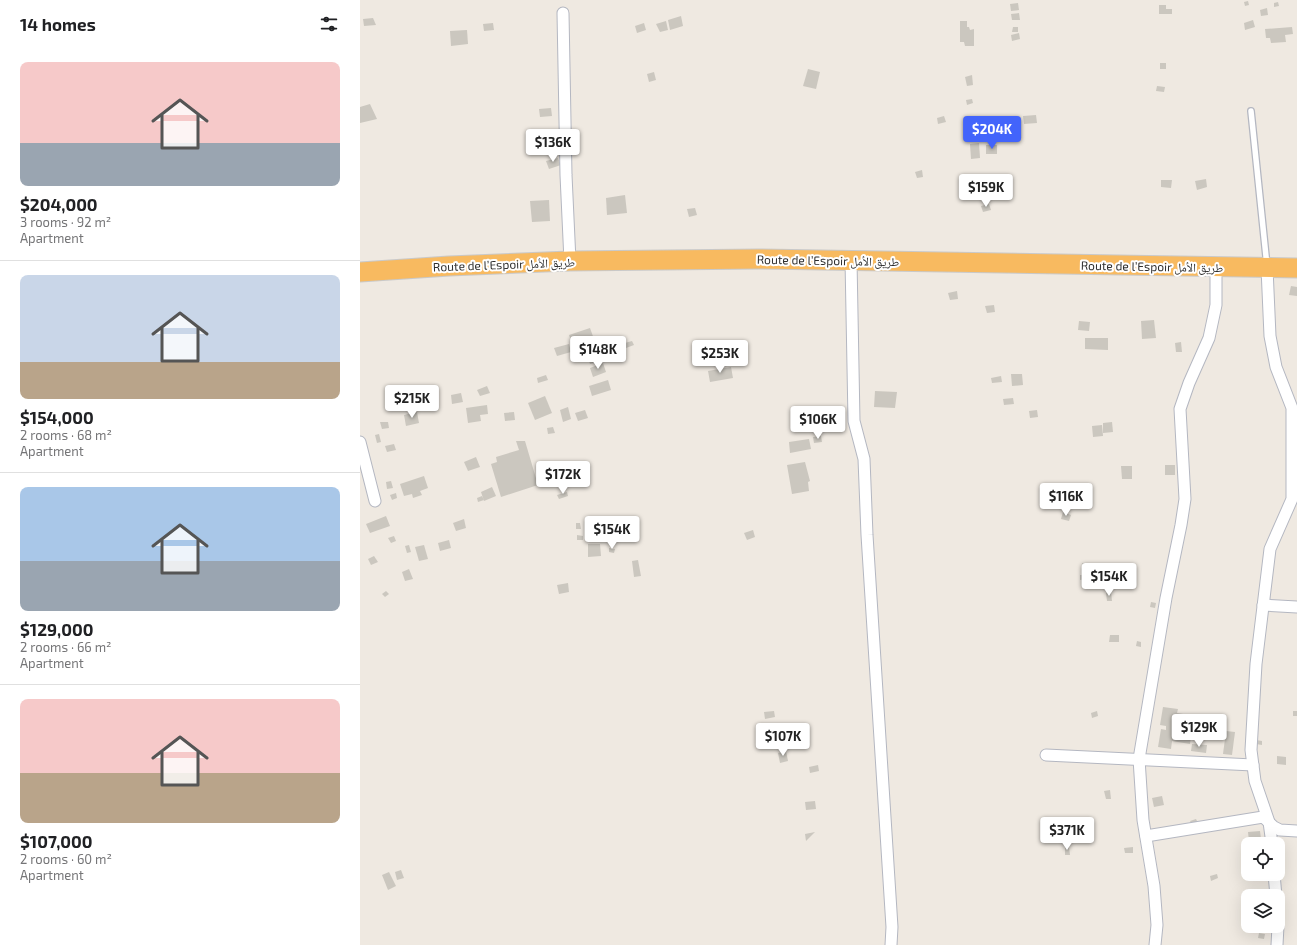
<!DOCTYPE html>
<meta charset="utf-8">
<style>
:root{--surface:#fff;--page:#f6f6f6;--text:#202124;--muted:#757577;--line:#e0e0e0;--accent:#4264fb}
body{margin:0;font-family:"Exo 2","Noto Naskh Arabic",sans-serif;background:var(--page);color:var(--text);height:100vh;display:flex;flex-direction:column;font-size:15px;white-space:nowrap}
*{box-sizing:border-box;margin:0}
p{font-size:13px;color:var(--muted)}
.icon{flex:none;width:22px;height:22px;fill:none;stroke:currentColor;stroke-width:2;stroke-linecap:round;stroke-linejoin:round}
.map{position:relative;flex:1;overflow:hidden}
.side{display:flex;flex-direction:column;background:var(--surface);width:360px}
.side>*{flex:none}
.controls{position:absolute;left:881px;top:837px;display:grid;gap:8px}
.controls a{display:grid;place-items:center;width:44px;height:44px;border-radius:8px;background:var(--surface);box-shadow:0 4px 16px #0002;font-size:20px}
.price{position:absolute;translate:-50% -34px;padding:0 9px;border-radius:4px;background:#fff;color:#222;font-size:13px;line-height:26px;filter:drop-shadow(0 1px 2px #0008)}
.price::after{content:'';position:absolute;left:50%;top:24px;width:12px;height:9px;margin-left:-6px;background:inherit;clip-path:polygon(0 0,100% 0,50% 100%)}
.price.selected{background:var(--accent);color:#fff}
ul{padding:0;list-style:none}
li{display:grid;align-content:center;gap:8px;height:212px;padding:0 20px}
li+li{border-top:1px solid var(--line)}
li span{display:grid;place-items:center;height:124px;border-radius:8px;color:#555}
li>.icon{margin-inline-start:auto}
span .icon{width:72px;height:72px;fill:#fffc;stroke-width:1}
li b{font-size:17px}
h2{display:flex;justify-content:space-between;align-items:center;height:48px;padding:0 20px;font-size:17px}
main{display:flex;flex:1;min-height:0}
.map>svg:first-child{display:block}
</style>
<main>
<section class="side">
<h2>14 homes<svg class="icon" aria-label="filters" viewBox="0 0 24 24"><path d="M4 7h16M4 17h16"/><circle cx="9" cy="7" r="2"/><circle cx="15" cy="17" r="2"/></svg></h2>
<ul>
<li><span style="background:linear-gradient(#f6c9c9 65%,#9aa5b1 0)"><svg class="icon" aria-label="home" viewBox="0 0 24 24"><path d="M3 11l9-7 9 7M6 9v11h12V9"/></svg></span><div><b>$204,000</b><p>3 rooms · 92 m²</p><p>Apartment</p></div></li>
<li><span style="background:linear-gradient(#c9d6e8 70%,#b9a48a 0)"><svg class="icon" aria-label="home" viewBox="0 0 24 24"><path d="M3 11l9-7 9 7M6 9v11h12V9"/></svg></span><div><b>$154,000</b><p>2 rooms · 68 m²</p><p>Apartment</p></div></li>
<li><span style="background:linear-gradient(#a9c7e8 60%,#9aa5b1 0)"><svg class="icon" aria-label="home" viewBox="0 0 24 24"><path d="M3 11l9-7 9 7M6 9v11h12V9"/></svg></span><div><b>$129,000</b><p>2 rooms · 66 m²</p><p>Apartment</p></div></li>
<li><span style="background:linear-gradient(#f6c9c9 60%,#b9a48a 0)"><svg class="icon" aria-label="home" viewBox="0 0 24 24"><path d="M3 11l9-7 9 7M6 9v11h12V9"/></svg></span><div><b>$107,000</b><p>2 rooms · 60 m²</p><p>Apartment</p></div></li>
</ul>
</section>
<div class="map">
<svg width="937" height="945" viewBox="0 0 937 945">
<rect width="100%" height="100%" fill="#efe9e1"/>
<g fill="#cbc7bf">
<polygon points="888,1 889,5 885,6 884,2"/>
<polygon points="918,2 919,6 914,7 914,3"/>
<polygon points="658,3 659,10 651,11 650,4"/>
<polygon points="799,5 806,5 806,9 812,9 812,14 799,14"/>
<polygon points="907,8 908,15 901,16 900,10"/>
<polygon points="659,13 660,20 652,20 651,14"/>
<polygon points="321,16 323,26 310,30 308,20"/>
<polygon points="13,18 16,25 4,26 3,19"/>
<polygon points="893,20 895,27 885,30 884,23"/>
<polygon points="306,21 308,30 300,32 296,24"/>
<polygon points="600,21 607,21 607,27 609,27 610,30 614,29 614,46 605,46 604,42 600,42"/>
<polygon points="133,23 134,30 124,31 123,24"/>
<polygon points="284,23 286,30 277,33 275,26"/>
<polygon points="653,27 658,27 658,32 652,32"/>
<polygon points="932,27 933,34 925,35 926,42 911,43 910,38 906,38 905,29"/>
<polygon points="107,30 108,44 91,46 90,31"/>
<polygon points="659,33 660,39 652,41 651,35"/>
<rect x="800" y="63" width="6" height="6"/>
<polygon points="448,69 460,72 456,89 443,86"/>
<polygon points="294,72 296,80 289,82 287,74"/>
<polygon points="612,75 613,85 607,86 605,77"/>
<polygon points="797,86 805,87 804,92 796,91"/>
<polygon points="612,99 613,103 607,105 606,100"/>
<polygon points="10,104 17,119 0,123 0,107"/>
<polygon points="191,108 192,116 180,117 179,109"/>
<polygon points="676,115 677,123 664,124 663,116"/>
<polygon points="584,116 586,122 578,124 577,118"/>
<polygon points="625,121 625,128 616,129 616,122"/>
<polygon points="619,143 620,158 611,159 610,144"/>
<rect x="626" y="145" width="11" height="9"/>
<polygon points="198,158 201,165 189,169 186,161"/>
<polygon points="562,170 563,177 557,178 555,172"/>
<polygon points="846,179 847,187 837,190 835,181"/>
<polygon points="801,180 812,180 811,188 801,187"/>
<polygon points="265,195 267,213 247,215 246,198"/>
<polygon points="189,200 190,221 172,222 170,201"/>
<polygon points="629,204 631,210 623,212 621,206"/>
<polygon points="335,208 337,215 329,217 327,209"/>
<polygon points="931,286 937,287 937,296 929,295"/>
<polygon points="597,291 598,299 590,300 588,293"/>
<polygon points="634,305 635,312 627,313 625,306"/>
<polygon points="794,320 796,338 782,339 781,321"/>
<polygon points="719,321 730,322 729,331 718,330"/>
<polygon points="230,328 235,342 214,349 209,335"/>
<polygon points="725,338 748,338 748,350 725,349"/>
<polygon points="272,341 274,345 266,348 265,343"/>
<polygon points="821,342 822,352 816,352 815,343"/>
<polygon points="209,344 211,352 197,356 194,348"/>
<polygon points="236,356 238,362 230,364 228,358"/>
<polygon points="243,363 246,372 233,377 230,368"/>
<polygon points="371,367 373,378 350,382 348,371"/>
<polygon points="651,374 662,374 663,385 652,386"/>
<polygon points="186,375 188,380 178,383 177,378"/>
<polygon points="641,376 642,382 632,383 631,378"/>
<polygon points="248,380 251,390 232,396 229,386"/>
<polygon points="127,386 130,393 120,396 117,390"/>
<polygon points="515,391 537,392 535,408 514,407"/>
<polygon points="101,393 103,402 92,404 91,395"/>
<polygon points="185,396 192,413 175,420 168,403"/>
<polygon points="653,398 654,404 644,405 643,399"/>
<polygon points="127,405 128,414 120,415 121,421 108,423 106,408"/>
<polygon points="208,407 211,419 203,422 200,410"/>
<polygon points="225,410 228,418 218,421 215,413"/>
<polygon points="677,410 678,417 670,418 669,411"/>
<polygon points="57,412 59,423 46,426 44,415"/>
<polygon points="154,412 155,420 145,421 144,413"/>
<polygon points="20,422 28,422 29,428 22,429"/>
<polygon points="752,422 753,432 743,433 743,423"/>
<polygon points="742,425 743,436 733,437 732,426"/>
<polygon points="193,427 195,433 188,434 187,428"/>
<polygon points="19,434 21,442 17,443 15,435"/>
<polygon points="461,436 462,442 454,443 453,437"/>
<polygon points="449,439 451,449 430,453 429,442"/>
<polygon points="156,441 165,441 178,485 141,497 131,464 137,462 136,457 159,450"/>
<polygon points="34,444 36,450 27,452 25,446"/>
<polygon points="116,457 120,467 108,471 104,462"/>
<polygon points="445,462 450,481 448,482 449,491 432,494 427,465"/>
<polygon points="199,465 201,472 193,474 192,467"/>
<rect x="805" y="465" width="10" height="10"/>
<polygon points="761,466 772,466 772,479 762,479"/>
<polygon points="64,476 68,488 60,491 62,495 53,498 52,494 44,496 40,484"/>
<polygon points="31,481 33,488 27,489 26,482"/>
<polygon points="132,487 136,496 124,501 121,492"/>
<polygon points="207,492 208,496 199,499 197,495"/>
<polygon points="36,493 37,498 32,500 30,495"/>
<polygon points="122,496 124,500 118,502 117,498"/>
<polygon points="703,512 711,515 709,521 701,519"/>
<polygon points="26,516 30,526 10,533 6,524"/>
<polygon points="104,519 106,528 96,531 93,523"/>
<polygon points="216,523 220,523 221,529 216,529"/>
<polygon points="393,530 395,537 387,540 384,533"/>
<polygon points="217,535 223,536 223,540 217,540"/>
<polygon points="34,536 36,541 31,543 28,538"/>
<polygon points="89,540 91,548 80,551 78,543"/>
<polygon points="228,544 240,544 241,556 228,557"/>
<polygon points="49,545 51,552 47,553 45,546"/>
<polygon points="64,545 68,559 59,561 55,547"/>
<polygon points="249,548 255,549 254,553 249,552"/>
<polygon points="14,556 18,562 11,565 8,559"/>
<polygon points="278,560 281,576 274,577 272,561"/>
<polygon points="722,563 727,563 727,566 723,567"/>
<polygon points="743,564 744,571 738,571 737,565"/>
<polygon points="49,569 53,579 45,581 42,572"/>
<polygon points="720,575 726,575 726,579 720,580"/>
<polygon points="208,583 209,592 199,594 197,585"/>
<polygon points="26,591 29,594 25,597 22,594"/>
<polygon points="751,592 752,601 747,601 746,593"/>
<polygon points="791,602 796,603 795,608 790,607"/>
<polygon points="750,635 759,635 759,642 749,642"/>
<polygon points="777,641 781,642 781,647 776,646"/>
<polygon points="803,707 818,709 817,713 841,717 838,738 831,737 830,744 812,741 811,749 798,747 801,729 806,730 806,726 800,725"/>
<polygon points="414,711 415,717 405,719 404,712"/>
<polygon points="737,711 738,716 732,718 731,713"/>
<rect x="933" y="711" width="4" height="5"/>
<polygon points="866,731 875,732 872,755 863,754"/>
<polygon points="896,740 902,741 902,745 896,744"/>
<polygon points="832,744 847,745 846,753 831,751"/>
<polygon points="426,751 428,761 420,763 418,753"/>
<polygon points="917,756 926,757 926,765 917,764"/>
<polygon points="458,765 459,771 450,773 449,767"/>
<polygon points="750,790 751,799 746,799 744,791"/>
<polygon points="802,796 804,805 794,807 792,798"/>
<polygon points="455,801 456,809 446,810 445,802"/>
<polygon points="836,819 838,823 832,825 830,821"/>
<polygon points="900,831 901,839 889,841 888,832"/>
<polygon points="455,832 446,841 445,834"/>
<polygon points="709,847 710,855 705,855 705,848"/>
<polygon points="773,847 773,853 765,853 764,848"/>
<polygon points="41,870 44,878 37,880 35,872"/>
<polygon points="29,872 36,886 28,890 22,875"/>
<polygon points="857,874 858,878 851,881 850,876"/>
<polygon points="899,933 905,934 904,939 898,938"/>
</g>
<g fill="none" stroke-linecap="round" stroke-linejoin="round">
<g stroke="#b4b7c1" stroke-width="8">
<polyline id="service" points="891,111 907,266"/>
</g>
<g stroke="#b4b7c1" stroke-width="13">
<g id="minor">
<polyline points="203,13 206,175 210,261"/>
<polyline points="491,260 494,421 504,459 507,535 532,927 531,945"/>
<polyline points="907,268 910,336 916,367 932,408 932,499 910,549 896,664 891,750 895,781 909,822 912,844"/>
<polyline points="0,442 15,501"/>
<polyline points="903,605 937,607"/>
<polyline points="686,755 893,765"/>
<polyline points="786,836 903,817 914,827 920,830 937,831"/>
<polyline points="914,874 916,896"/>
<polyline points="795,945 797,925 794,886 783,820 779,759 806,598 821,525 825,499 820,409 829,383 849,338 856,305 856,267"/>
<polyline points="917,945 918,926"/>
</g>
</g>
<g stroke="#c9c9c9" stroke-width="21">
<polyline id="trunk" points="0,272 89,266 210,261 398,259 937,268"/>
</g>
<use href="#service" stroke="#fff" stroke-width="5.5"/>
<use href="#minor" stroke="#fff" stroke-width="11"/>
<use href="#trunk" stroke="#f8ba60" stroke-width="19"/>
</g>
<g text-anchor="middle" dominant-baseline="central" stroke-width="4" stroke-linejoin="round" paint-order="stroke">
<g font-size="12" fill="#2e2e2e" stroke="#fff">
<text transform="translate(468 260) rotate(1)">Route de l’Espoir طريق الأمل</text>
<text transform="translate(144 264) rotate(-2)">Route de l’Espoir طريق الأمل</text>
<text transform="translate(792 266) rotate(1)">Route de l’Espoir طريق الأمل</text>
</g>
</g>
</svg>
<div class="controls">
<a><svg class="icon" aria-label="locate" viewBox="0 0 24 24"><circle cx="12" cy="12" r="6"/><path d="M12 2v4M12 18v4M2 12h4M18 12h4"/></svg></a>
<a><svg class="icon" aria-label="layers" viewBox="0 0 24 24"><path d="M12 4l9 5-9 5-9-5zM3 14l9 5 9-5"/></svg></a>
</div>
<b class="price selected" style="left:632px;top:150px">$204K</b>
<b class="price" style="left:193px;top:163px">$136K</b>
<b class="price" style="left:626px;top:208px">$159K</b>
<b class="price" style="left:238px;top:370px">$148K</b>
<b class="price" style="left:360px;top:374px">$253K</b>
<b class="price" style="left:52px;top:419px">$215K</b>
<b class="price" style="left:458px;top:440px">$106K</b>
<b class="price" style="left:203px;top:495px">$172K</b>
<b class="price" style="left:706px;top:517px">$116K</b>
<b class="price" style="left:252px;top:550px">$154K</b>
<b class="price" style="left:749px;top:597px">$154K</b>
<b class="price" style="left:839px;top:748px">$129K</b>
<b class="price" style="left:423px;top:757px">$107K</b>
<b class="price" style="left:707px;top:851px">$371K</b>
</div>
</main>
